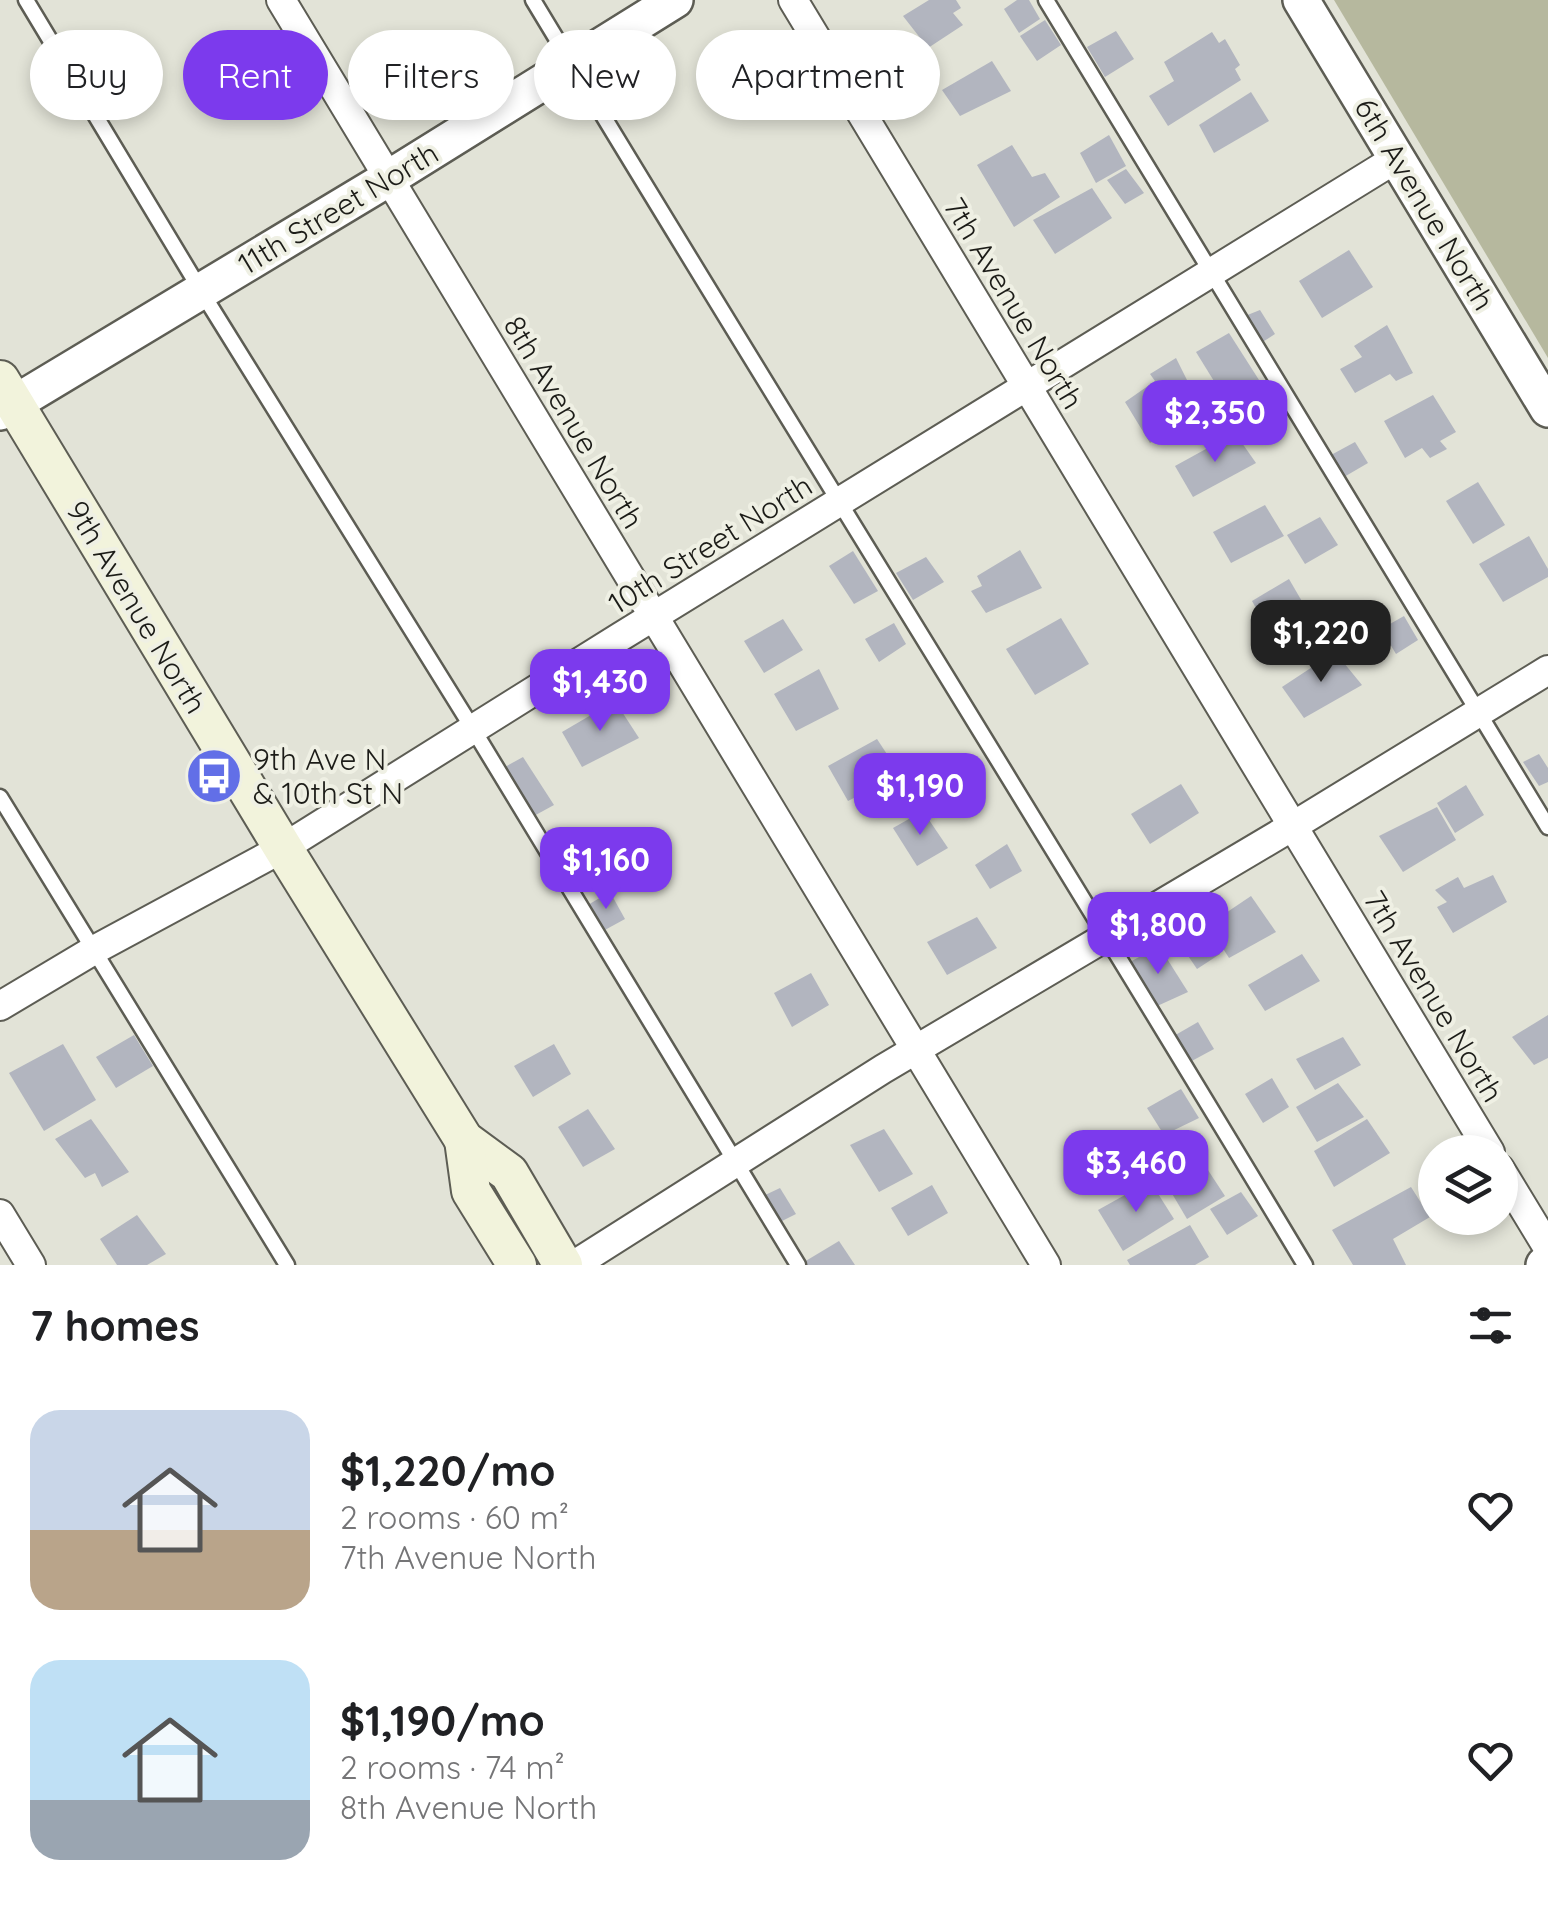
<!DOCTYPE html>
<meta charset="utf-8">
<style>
:root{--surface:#fff;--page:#f6f6f6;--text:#202124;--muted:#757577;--accent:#7c3aed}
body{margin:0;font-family:Quicksand,sans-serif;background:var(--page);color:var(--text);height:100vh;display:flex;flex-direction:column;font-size:38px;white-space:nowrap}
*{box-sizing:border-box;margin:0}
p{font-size:32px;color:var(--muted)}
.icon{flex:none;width:55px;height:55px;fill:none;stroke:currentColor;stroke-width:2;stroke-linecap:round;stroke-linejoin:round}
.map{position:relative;height:1265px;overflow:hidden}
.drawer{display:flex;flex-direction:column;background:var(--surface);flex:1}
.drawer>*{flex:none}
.hud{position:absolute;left:30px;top:30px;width:1000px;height:90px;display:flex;gap:20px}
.tools{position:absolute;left:1418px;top:1135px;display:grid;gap:20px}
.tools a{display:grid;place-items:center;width:100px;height:100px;border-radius:50%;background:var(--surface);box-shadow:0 5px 15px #0003;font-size:50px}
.price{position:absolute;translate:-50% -85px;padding:0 22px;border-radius:20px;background:var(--accent);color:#fff;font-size:32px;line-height:65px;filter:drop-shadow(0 2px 5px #0008)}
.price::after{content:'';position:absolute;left:50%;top:60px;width:30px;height:22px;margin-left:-15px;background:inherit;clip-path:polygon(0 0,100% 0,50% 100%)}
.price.on{background:#222;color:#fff}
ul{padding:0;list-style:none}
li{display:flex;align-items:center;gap:30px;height:250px;padding:0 30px}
li span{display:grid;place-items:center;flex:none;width:280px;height:200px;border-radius:30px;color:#555}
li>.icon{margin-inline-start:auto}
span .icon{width:120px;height:120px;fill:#fffc;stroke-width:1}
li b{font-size:42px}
h2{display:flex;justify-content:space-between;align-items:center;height:120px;padding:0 30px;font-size:42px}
.pill{padding:0 35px;border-radius:45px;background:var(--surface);box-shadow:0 5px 15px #0003;font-size:35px;line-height:90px}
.pill.on{background:var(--accent);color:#fff}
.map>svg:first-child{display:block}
</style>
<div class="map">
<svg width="1548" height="1265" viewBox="0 0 1548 1265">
<rect width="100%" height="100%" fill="#e2e3d7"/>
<polygon fill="#b6b89e" points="1334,0 1548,0 1548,358"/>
<g fill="#b2b5bf">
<polygon points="929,0 956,0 961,8 953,13 963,25 928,48 903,16"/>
<polygon points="1017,0 1029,0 1040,19 1019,33 1004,9"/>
<polygon points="1045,20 1061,45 1037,61 1020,36"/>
<polygon points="1116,31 1134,59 1105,77 1087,47"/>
<polygon points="1212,32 1219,43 1225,39 1240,65 1235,69 1241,80 1168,126 1149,96 1174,81 1164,62"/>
<polygon points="992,61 1011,91 960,116 942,90"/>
<polygon points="1251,92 1269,121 1214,153 1199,125"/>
<polygon points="1109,135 1126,166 1096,183 1080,153"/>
<polygon points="1012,145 1032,177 1045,173 1060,197 1014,227 977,165"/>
<polygon points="1126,169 1144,193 1125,204 1107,180"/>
<polygon points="1092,188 1112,218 1055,254 1033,220"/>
<polygon points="1349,250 1373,287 1322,318 1299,281"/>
<polygon points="1260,310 1275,334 1261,343 1245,316"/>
<polygon points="1387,325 1413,373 1396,381 1390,374 1355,393 1340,369 1362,357 1354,346"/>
<polygon points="1229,333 1259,380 1225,399 1196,352"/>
<polygon points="1176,358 1189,384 1176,393 1188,419 1150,443 1125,402 1155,381 1150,374"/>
<polygon points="1433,395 1456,432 1440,441 1447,449 1430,458 1422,448 1405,458 1384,421"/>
<polygon points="1235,433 1256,463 1193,497 1175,466"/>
<polygon points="1355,442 1368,463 1344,477 1331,455"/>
<polygon points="1478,482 1505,525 1473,544 1446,501"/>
<polygon points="1265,505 1284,536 1231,563 1213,532"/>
<polygon points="1320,517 1338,545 1305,564 1287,535"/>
<polygon points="1529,536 1548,569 1548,577 1503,602 1479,564"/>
<polygon points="1020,550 1042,588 986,613 971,591 982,586 977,576"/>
<polygon points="853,551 878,591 854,604 829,566"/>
<polygon points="926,557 944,582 913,600 896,573"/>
<polygon points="1289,579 1307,610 1270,633 1252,601"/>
<polygon points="1404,616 1418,640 1396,654 1381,629"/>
<polygon points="1061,618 1089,664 1035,695 1006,649"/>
<polygon points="783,619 803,650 764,673 744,641"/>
<polygon points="894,623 906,644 879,662 865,639"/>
<polygon points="1335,652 1362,685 1304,718 1282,687"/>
<polygon points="819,669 839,709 796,731 774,694"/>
<polygon points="615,701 639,738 582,767 562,732"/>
<polygon points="877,739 900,774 848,801 828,766"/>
<polygon points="1539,754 1548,768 1548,782 1539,786 1523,762"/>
<polygon points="523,757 554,805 532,817 503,768"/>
<polygon points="1181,784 1199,813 1150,844 1131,814"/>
<polygon points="1466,785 1484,815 1455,833 1437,803"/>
<polygon points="1437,807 1456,840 1403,872 1379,836"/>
<polygon points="923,811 948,848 917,866 893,828"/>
<polygon points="1007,844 1022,871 990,889 975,865"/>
<polygon points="1493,875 1507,902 1453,933 1437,907 1447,902 1435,890 1458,877 1464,888"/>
<polygon points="610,892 625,919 603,931 586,906"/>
<polygon points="1251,896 1276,932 1229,958 1208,925"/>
<polygon points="977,917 997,948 947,975 927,942"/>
<polygon points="1203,929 1220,954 1197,969 1180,944"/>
<polygon points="1159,946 1188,992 1155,1007 1130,962"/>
<polygon points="1302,954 1320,981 1265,1011 1248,985"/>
<polygon points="811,973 829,1005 792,1027 774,993"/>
<polygon points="1548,1015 1548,1058 1534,1065 1512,1037"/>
<polygon points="1198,1022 1214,1049 1188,1063 1172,1037"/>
<polygon points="134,1035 153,1066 116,1088 96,1057"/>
<polygon points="1343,1037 1361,1065 1315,1090 1296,1059"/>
<polygon points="63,1044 96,1100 44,1131 9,1073"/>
<polygon points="554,1044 571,1074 533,1097 514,1066"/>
<polygon points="1272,1078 1289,1107 1263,1123 1245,1094"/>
<polygon points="1338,1083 1364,1117 1317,1142 1296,1107"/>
<polygon points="1181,1089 1199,1118 1164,1135 1147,1108"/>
<polygon points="588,1109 615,1149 583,1167 558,1127"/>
<polygon points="91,1119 129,1172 102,1187 95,1173 85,1178 55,1139"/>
<polygon points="1367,1119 1390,1153 1334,1187 1314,1151"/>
<polygon points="884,1129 913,1174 879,1192 850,1145"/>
<polygon points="1202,1161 1225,1196 1187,1219 1164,1180"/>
<polygon points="1150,1181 1174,1219 1123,1251 1098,1210"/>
<polygon points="932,1185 948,1213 908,1236 891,1208"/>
<polygon points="1411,1187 1430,1217 1393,1239 1406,1265 1353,1265 1332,1230"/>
<polygon points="780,1188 796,1214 778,1223 761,1197"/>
<polygon points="1241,1192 1258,1216 1227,1235 1210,1209"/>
<polygon points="137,1215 166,1254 147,1265 117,1265 100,1239"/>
<polygon points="1190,1225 1209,1257 1195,1265 1130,1265 1127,1260"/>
<polygon points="839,1241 855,1265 806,1265 804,1262"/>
</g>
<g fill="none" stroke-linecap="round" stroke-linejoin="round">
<g stroke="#5d5d54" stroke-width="19">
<g id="service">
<polyline points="26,0 201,291 473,729 798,1265"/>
<path d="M533,0C788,423 1051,841 1305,1265"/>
<polyline points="1046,0 1548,827"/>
<polyline points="0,797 287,1265"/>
</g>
</g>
<g stroke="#5d5d54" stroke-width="32">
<g id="minor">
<polyline points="281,0 1046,1265"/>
<polyline points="793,0 1490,1152"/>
<polyline points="0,1006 94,950 283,848 620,637 1397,158"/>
<polyline points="1500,1169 1548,1248"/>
<polyline points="0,1214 31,1265"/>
<polyline points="574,1265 883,1069 1293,826 1548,670"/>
</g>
</g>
<g stroke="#5d5d54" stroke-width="40">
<g id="tertiary">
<polyline points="1301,0 1548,409"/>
<polyline points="0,412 389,178 675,0"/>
<polyline points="1544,1265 1548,1263"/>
</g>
</g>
<g stroke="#5d5d54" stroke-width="42">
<g id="secondary">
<polyline points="0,380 283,848 464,1140 509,1173 563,1265"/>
<polyline points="464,1140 471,1191 517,1265"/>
</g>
</g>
<use href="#service" stroke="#fff" stroke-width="14"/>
<use href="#minor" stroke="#fff" stroke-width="28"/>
<use href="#tertiary" stroke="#fff" stroke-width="35"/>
<use href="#secondary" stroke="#f2f3dc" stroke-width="38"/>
</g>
<defs>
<g id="bus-disc" transform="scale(2.875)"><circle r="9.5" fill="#626fe7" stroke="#eff0e4"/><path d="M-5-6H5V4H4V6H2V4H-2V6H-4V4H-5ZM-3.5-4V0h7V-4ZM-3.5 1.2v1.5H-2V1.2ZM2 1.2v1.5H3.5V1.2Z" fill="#fff"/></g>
</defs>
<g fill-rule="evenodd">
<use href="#bus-disc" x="214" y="776"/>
</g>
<g text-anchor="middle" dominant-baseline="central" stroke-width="8" stroke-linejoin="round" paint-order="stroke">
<g font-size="30" fill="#1c1c18" stroke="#eff0e4">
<text transform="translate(1425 204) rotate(59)">6th Avenue North</text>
<text transform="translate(338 208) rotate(-31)">11th Street North</text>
<text transform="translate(1014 303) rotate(59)">7th Avenue North</text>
<text transform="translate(574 422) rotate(59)">8th Avenue North</text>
<text transform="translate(710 544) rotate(-32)">10th Street North</text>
<text transform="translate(137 607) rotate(59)">9th Avenue North</text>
<text transform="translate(1434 996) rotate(59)">7th Avenue North</text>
</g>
<g font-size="30" fill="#1c1c18" stroke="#eff0e4" text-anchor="start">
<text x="253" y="759">9th Ave N<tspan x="253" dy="34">&amp; 10th St N</tspan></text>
</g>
</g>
</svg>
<div class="tools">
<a><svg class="icon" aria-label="layers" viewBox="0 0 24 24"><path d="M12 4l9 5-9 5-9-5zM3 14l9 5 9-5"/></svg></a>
</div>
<b class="price" style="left:1215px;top:465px">$2,350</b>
<b class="price on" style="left:1321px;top:685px">$1,220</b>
<b class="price" style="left:600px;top:734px">$1,430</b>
<b class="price" style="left:920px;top:838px">$1,190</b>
<b class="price" style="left:606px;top:912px">$1,160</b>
<b class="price" style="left:1158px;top:977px">$1,800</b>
<b class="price" style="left:1136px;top:1215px">$3,460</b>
<div class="hud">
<a class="pill">Buy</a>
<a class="pill on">Rent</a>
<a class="pill">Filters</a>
<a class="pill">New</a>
<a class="pill">Apartment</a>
</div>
</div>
<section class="drawer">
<h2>7 homes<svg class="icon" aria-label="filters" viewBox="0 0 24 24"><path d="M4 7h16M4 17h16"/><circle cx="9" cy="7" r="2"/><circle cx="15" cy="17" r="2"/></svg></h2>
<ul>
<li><span style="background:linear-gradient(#c9d6e8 60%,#b9a48a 0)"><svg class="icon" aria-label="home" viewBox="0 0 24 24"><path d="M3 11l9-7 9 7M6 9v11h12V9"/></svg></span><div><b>$1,220/mo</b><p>2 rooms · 60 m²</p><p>7th Avenue North</p></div><svg class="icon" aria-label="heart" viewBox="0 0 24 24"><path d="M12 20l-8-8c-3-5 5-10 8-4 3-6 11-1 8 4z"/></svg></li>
<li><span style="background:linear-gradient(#bfe0f5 70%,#9aa5b1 0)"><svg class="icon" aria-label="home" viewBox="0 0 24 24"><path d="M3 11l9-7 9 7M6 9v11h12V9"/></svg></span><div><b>$1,190/mo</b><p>2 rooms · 74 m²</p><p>8th Avenue North</p></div><svg class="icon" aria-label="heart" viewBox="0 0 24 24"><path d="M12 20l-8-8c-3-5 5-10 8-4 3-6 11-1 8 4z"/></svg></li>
</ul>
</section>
